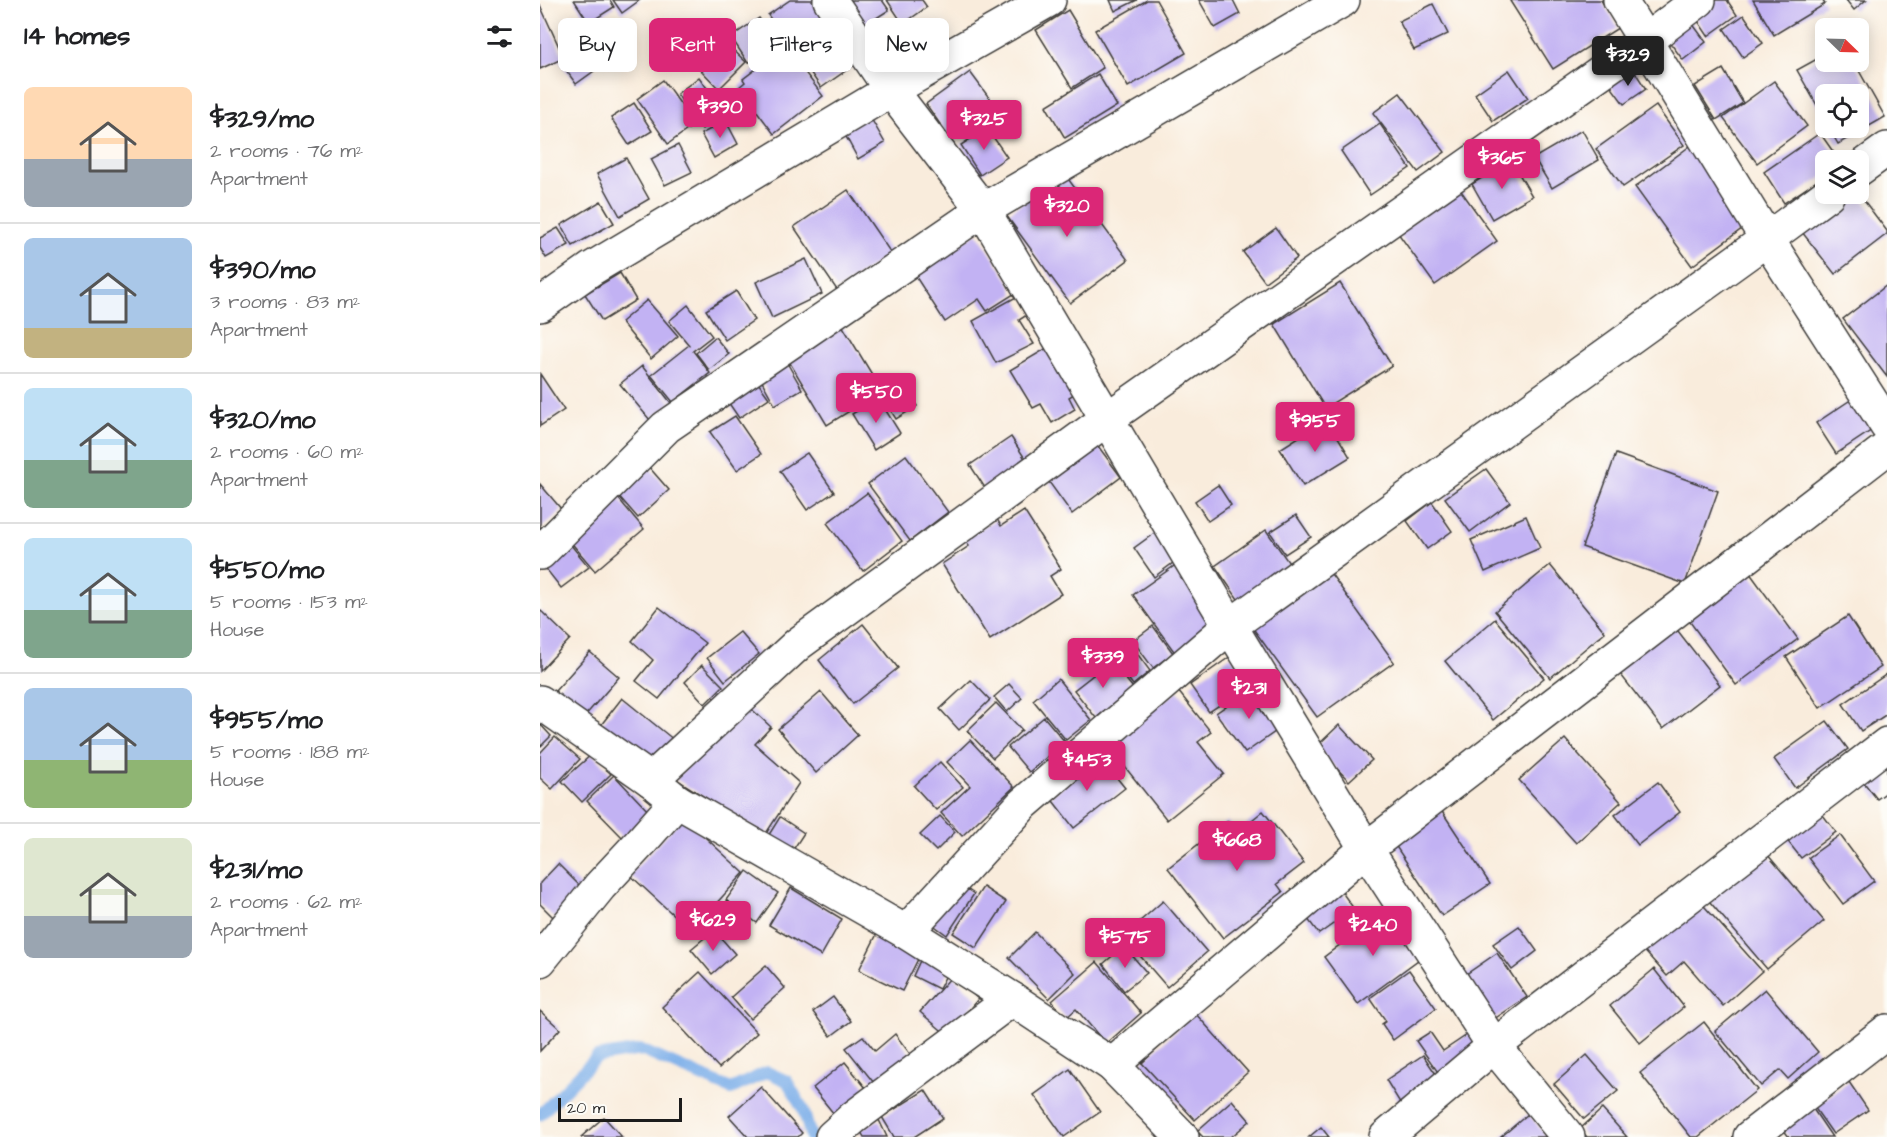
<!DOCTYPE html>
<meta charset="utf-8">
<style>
:root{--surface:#fff;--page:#f6f6f6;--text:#202124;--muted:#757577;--line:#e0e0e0;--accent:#db2777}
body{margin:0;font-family:"Architects Daughter",sans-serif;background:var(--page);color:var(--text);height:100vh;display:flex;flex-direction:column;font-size:22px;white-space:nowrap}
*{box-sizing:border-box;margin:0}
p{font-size:20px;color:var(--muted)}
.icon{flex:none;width:33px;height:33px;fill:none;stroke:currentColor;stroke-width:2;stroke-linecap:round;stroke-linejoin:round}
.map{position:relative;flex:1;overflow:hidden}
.panel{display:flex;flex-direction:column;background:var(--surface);width:540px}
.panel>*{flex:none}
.top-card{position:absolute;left:18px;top:18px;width:570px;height:54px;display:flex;gap:12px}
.needle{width:39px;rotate:113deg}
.controls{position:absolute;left:1275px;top:18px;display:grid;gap:12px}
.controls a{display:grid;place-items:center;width:54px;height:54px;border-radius:9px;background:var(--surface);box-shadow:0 3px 15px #0003;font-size:30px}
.scale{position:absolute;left:18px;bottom:15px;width:124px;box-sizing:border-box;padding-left:6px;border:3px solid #1c1c1c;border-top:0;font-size:16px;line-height:21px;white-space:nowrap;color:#1c1c1c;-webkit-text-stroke:4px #fdfcf7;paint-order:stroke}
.price{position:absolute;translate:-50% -51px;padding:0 14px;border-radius:6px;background:var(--accent);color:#fff;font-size:20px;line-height:39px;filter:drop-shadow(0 2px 3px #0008)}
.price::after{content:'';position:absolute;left:50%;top:36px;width:18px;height:14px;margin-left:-9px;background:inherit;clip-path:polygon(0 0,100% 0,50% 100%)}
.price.selected{background:#222;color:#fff}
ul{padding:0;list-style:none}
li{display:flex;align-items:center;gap:18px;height:150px;padding:0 24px}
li+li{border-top:2px solid var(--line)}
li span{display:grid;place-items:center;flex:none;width:168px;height:120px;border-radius:9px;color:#555}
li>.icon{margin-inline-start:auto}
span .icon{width:72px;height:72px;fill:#fffc;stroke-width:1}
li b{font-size:26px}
h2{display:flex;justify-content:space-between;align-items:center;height:72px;padding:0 24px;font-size:26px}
.chip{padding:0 21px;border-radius:9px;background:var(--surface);box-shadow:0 3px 15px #0003;font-size:21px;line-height:54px}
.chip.selected{background:var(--accent);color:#fff}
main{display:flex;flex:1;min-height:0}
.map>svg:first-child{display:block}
</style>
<main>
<section class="panel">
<h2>14 homes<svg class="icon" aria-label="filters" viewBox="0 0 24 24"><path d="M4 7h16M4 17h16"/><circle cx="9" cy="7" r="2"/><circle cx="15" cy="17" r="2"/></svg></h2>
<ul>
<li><span style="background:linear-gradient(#ffd9b3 60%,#9aa5b1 0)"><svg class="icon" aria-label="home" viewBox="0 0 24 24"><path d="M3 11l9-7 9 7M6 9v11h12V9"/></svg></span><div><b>$329/mo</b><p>2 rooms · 76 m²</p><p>Apartment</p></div></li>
<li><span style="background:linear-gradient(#a9c7e8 75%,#c2b280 0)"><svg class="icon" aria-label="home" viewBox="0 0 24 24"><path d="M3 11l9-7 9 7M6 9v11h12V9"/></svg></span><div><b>$390/mo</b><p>3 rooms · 83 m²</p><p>Apartment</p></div></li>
<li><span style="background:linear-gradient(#bfe0f5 60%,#7fa58c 0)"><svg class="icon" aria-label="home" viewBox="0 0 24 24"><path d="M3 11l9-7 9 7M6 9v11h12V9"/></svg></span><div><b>$320/mo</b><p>2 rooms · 60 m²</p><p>Apartment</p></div></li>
<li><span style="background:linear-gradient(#bfe0f5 60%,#7fa58c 0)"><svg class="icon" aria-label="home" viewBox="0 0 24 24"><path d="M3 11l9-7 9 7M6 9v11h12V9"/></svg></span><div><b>$550/mo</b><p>5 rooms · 153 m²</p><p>House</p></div></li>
<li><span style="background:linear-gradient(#a9c7e8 60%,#8fb573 0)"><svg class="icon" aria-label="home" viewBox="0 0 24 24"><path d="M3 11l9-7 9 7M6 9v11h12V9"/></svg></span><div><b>$955/mo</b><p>5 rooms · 188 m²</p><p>House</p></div></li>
<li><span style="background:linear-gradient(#dfe7d0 65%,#9aa5b1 0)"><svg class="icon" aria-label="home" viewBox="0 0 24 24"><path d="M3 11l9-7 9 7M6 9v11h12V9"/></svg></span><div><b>$231/mo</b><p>2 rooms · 62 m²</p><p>Apartment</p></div></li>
</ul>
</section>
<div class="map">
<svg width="1347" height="1137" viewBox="0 0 1347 1137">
<rect width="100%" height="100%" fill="#fdfcf7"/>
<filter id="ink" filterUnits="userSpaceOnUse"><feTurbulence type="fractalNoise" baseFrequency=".0167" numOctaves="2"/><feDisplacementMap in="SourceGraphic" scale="12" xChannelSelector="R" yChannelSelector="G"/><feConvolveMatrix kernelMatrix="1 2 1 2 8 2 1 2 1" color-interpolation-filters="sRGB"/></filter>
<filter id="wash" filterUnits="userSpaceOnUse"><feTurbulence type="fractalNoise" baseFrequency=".008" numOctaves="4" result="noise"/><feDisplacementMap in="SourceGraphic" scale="24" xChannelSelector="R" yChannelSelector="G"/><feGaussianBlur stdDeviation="1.35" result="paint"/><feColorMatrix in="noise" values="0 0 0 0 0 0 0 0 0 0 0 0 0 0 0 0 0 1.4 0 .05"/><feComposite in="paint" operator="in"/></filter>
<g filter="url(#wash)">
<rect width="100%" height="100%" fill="#f9ecdc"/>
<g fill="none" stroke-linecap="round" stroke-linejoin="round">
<polyline stroke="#7dafe9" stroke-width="12" points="0,1115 57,1057 101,1050 191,1089 227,1072 247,1081 263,1109 271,1137"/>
</g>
<g id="blocks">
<g fill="#c2b2f3">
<polygon points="34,0 70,0 74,7 49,23"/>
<polygon points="73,0 100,0 82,13"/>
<polygon points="250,0 280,0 300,30 257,59 228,15"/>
<polygon points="296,0 342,0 349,10 316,31"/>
<polygon points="347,0 382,0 387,7 363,24"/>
<polygon points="570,0 597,0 575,11"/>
<polygon points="607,0 616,0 646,53 588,87 555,30"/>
<polygon points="659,0 693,0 700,14 675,28"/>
<polygon points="972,0 1061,0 1078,28 1013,69 970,1"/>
<polygon points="1169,0 1187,0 1197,15 1168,36 1152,12"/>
<polygon points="1213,0 1282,0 1285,4 1234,35"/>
<polygon points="1306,0 1326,0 1314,10"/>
<polygon points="893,4 908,34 874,50 859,21"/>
<polygon points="0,5 24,58 0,69"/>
<polygon points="528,10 563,68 532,88 496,30"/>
<polygon points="1204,15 1223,43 1203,57 1184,29"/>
<polygon points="219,18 236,44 208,63 191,37"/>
<polygon points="1149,19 1166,42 1143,60 1125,36"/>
<polygon points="302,33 321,60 281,88 262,60"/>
<polygon points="242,42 283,96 234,134 199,87 205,82 203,79 225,62 222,57"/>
<polygon points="186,43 206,62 179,89 160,69"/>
<polygon points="39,49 54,71 36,84 20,62"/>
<polygon points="1286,54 1286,62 1314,62 1345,117 1298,144 1289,128 1318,128 1318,94 1286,94 1286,121 1257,70"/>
<polygon points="1093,69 1106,89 1084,104 1070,85"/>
<polygon points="1183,69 1203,103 1176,120 1155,86"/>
<polygon points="969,70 988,98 953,121 935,94"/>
<polygon points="430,72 456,107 411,140 386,104"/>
<polygon points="558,74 577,106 525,138 506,106"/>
<polygon points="159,77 184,112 162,129 137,94"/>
<polygon points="123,80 155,124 128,144 97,99"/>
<polygon points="1234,81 1267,126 1217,163 1183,118"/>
<polygon points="860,93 905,152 878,172 833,113"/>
<polygon points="94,103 112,131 89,145 71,118"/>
<polygon points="1116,106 1144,145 1083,187 1056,149"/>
<polygon points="329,115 345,143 318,159 303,131"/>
<polygon points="186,121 198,144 174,158 161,134"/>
<polygon points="840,124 870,168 830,195 801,151"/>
<polygon points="447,128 467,157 440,175 421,145"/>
<polygon points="1042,130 1059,160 1012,188 994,158"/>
<polygon points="1280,133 1299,160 1286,160 1286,175 1244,203 1224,172"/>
<polygon points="138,145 152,172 125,185 111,159"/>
<polygon points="1150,146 1207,225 1152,266 1095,187"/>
<polygon points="86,158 109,199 80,216 57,174"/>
<polygon points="971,160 992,196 952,219 932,184"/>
<polygon points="523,172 588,260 530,303 466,215"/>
<polygon points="919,188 957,241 895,285 858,233"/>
<polygon points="308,190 351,253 297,290 254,227"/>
<polygon points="1302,194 1319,194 1347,231 1347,234 1295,274 1258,227"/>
<polygon points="61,201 74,223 33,246 21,225"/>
<polygon points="18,228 29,245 6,258 0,248 0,238"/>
<polygon points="736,228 757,258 725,282 703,252"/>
<polygon points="437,233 468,280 474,294 447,311 439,299 405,322 374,274"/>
<polygon points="266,259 282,294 232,318 216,282"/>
<polygon points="80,273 96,300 62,321 45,294"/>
<polygon points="800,283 852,366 785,408 734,324"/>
<polygon points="1347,285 1347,377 1303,319"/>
<polygon points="196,291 214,320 185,340 166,310"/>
<polygon points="476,297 487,315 479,320 494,344 456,363 433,321"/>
<polygon points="107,300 138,336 111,359 81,322"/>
<polygon points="148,305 172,336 153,351 170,373 133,402 111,375 149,345 129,321"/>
<polygon points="299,320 342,391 287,425 244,353"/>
<polygon points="175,337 189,354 169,370 156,353"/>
<polygon points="507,348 534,394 529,397 535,409 512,423 501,404 493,408 470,370"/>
<polygon points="246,361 262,389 235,405 219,376"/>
<polygon points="102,366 131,403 110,420 80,384"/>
<polygon points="0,374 24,410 0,426"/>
<polygon points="216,380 229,398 199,418 186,399"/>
<polygon points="364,385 377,406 356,419 343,398"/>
<polygon points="1315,397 1335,428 1296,454 1276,423"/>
<polygon points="338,398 360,433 334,450 312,414"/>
<polygon points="195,416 221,454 197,470 170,432"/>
<polygon points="787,419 810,457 763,486 740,449"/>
<polygon points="471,437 488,463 447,491 430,465"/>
<polygon points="558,446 581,477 532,514 509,482"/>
<polygon points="267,453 294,492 267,510 240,471"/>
<polygon points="1076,454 1178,491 1145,584 1042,547"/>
<polygon points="366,455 408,512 370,541 328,484"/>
<polygon points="108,466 129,490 98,518 77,494"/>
<polygon points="946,469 970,502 930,532 905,498"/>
<polygon points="0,484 22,510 0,529"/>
<polygon points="678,485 691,505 668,521 655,501"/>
<polygon points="327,493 362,541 323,571 287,523"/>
<polygon points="78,498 104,529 55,571 29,540"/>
<polygon points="892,502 912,531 887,549 867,521"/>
<polygon points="484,511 521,569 510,576 521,594 450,640 402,564 429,546 424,539 457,519 461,526"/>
<polygon points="756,515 771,537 745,554 730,532"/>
<polygon points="986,516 1000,548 945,572 931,540"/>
<polygon points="620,529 641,557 614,577 594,548"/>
<polygon points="726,530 751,566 700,602 675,566"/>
<polygon points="30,544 49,567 21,588 3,565"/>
<polygon points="637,564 679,622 636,654 593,595"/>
<polygon points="1010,565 1065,632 1010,678 955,611"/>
<polygon points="1204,565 1258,639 1196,685 1142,611"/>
<polygon points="789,571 854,662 777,717 712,627"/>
<polygon points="119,607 165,643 119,699 96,681 113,660 92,641"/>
<polygon points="0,610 30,639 0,671"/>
<polygon points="1308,616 1341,667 1280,708 1246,657"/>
<polygon points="955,619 1004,678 953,720 905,661"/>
<polygon points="1131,622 1180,685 1123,729 1074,666"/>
<polygon points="323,624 358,668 313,704 279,660"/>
<polygon points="613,626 633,653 613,668 593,641"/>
<polygon points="200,632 219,654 185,681 167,658"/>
<polygon points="50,652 79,677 44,717 15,691"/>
<polygon points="596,652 610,671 593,685 578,665"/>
<polygon points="691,656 710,685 669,712 650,685"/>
<polygon points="571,661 593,688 556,718 534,690"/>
<polygon points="162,665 183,686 165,704 145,682"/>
<polygon points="1347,674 1347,714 1321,731 1303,704"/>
<polygon points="518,679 551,720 526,740 493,700"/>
<polygon points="431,680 450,700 419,730 400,709"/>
<polygon points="469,684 482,698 467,712 454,697"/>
<polygon points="714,687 742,727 705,753 676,713"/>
<polygon points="638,691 671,732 658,742 684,774 627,820 566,743"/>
<polygon points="281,692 318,735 276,773 238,729"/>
<polygon points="82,698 134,740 113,767 61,725"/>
<polygon points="205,703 231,727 215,744 259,783 225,835 136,779"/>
<polygon points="456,703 482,730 453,758 427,731"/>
<polygon points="504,717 525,742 489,772 468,747"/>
<polygon points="1287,721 1308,749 1255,788 1234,759"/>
<polygon points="0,724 11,736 0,747"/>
<polygon points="799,725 832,760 809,781 776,747"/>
<polygon points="15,737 40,759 12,789 0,778 0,753"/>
<polygon points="1025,739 1081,802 1036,843 979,780"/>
<polygon points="430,740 474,787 422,836 401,813 430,786 407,762"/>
<polygon points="52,754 71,774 42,802 22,781"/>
<polygon points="560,757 585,788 534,828 510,797"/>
<polygon points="1339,758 1347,768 1347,792 1337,799 1318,775"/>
<polygon points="400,762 423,787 396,810 374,786"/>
<polygon points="74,775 109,812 83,838 47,801"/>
<polygon points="1118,782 1140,812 1098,845 1075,815"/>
<polygon points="1273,802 1296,832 1261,858 1238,829"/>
<polygon points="901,810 950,884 902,916 853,842"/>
<polygon points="723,811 764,863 737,884 743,892 683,938 628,868 688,821 696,833"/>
<polygon points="400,816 415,832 396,851 380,835"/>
<polygon points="143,817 204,873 151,931 90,875"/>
<polygon points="240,817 264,833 249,856 225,841"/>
<polygon points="1300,835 1334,881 1303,904 1268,858"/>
<polygon points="1221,847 1284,921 1227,969 1164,895"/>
<polygon points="18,864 43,889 14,918 0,904 0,883"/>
<polygon points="207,871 238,893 217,923 186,900"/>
<polygon points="415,881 434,894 407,935 388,921"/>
<polygon points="443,887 466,902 436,948 413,933"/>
<polygon points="251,888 302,919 281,956 229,925"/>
<polygon points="799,888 814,909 779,934 764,914"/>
<polygon points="1156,897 1222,971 1183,1006 1144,961 1127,976 1101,947"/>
<polygon points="623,901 667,952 627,987 583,936"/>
<polygon points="847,909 882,957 818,1004 784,957"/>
<polygon points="979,926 997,951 972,970 953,944"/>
<polygon points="174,930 195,954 172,974 151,949"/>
<polygon points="339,930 382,951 362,991 319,970"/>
<polygon points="495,932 535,973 509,999 469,958"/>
<polygon points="584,946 607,973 584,991 563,964"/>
<polygon points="957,953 987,997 954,1019 925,975"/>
<polygon points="383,954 410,967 399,989 373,976"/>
<polygon points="557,962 601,1013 566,1044 536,1009 526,1018 512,1001"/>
<polygon points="226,966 245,988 210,1019 191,997"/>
<polygon points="1114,969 1144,1007 1100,1043 1070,1006"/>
<polygon points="869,970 896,1008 853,1040 842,1024 846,1021 830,998"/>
<polygon points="160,972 217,1033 179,1068 122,1007"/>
<polygon points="412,976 438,999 407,1035 380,1012"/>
<polygon points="1225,989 1278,1052 1248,1079 1240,1070 1221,1086 1175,1031"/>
<polygon points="293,997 311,1021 291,1036 273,1012"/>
<polygon points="0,1011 20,1029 0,1051"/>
<polygon points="655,1013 708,1072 655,1120 602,1063"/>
<polygon points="1164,1022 1217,1090 1158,1137 1151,1137 1100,1073"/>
<polygon points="890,1032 903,1051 930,1033 942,1051 902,1078 876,1041"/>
<polygon points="355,1034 374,1059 338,1088 306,1048 323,1036 335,1051"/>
<polygon points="883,1055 900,1080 862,1106 846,1080"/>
<polygon points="1047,1055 1078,1091 1044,1119 1014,1084"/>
<polygon points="305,1062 330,1093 298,1119 273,1088"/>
<polygon points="530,1069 560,1112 524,1137 494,1095"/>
<polygon points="1309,1082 1328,1110 1293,1134 1274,1107"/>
<polygon points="221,1087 262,1133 258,1137 208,1137 189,1116"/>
<polygon points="385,1090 403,1118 374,1137 354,1137 342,1117"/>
<polygon points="692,1100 710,1121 691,1137 663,1137 657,1131"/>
<polygon points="1062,1109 1087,1137 1047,1137 1040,1129"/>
<polygon points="1273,1109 1292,1137 1249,1137 1243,1129"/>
<polygon points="988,1114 1007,1137 961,1137"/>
<polygon points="64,1117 82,1137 41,1137"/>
<polygon points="339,1120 347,1137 324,1137 320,1130"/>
<polygon points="781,1127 789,1137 769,1137"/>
</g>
</g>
</g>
<g filter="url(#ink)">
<use href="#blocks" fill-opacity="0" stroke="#3d3b39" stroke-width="1.5"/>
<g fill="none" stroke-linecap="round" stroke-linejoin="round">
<g stroke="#3d3b39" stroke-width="36">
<g id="street">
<polyline points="290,0 351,90 443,210 690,626 826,849 954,1046 1028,1137"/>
<polyline points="1080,0 1227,239 1347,426"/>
<polyline points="1318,170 1347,149"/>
<polyline points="0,305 51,269 351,90 509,0"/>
<polyline points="0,553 126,427 443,210 803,0"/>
<polyline points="0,702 111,780 137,801 366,932 472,999 572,1065 642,1137"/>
<polyline points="111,780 258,644 567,419 1105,41 1159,0"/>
<polyline points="366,932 483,804 690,626 1227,239 1288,194"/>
<polyline points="0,960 60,886 101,842 137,801"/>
<polyline points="572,1065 826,849 1347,448"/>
<polyline points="292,1137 313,1118 472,999"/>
<polyline points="846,1137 954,1046 1347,744"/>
<polyline points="1210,1137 1347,1031"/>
</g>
</g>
<use href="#street" stroke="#fff" stroke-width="33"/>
</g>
</g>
</svg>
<div class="controls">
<a><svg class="needle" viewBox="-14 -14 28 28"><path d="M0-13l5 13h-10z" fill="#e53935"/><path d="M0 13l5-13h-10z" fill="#757577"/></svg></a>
<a><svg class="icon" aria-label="locate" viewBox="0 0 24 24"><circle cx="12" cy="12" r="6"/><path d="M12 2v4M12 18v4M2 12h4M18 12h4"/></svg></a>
<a><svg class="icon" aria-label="layers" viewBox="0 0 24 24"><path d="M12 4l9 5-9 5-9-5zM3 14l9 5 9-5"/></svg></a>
</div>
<div class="scale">20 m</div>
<b class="price selected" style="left:1088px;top:87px">$329</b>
<b class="price" style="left:180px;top:139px">$390</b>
<b class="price" style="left:444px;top:151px">$325</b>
<b class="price" style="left:962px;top:190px">$365</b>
<b class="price" style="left:527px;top:238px">$320</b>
<b class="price" style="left:336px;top:424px">$550</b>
<b class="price" style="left:775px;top:453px">$955</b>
<b class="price" style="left:563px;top:689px">$339</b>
<b class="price" style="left:709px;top:720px">$231</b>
<b class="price" style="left:547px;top:792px">$453</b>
<b class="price" style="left:697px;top:872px">$668</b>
<b class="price" style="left:173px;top:952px">$629</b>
<b class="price" style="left:833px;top:957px">$240</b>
<b class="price" style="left:585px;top:969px">$575</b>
<div class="top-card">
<a class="chip">Buy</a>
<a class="chip selected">Rent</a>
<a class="chip">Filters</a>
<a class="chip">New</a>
</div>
</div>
</main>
